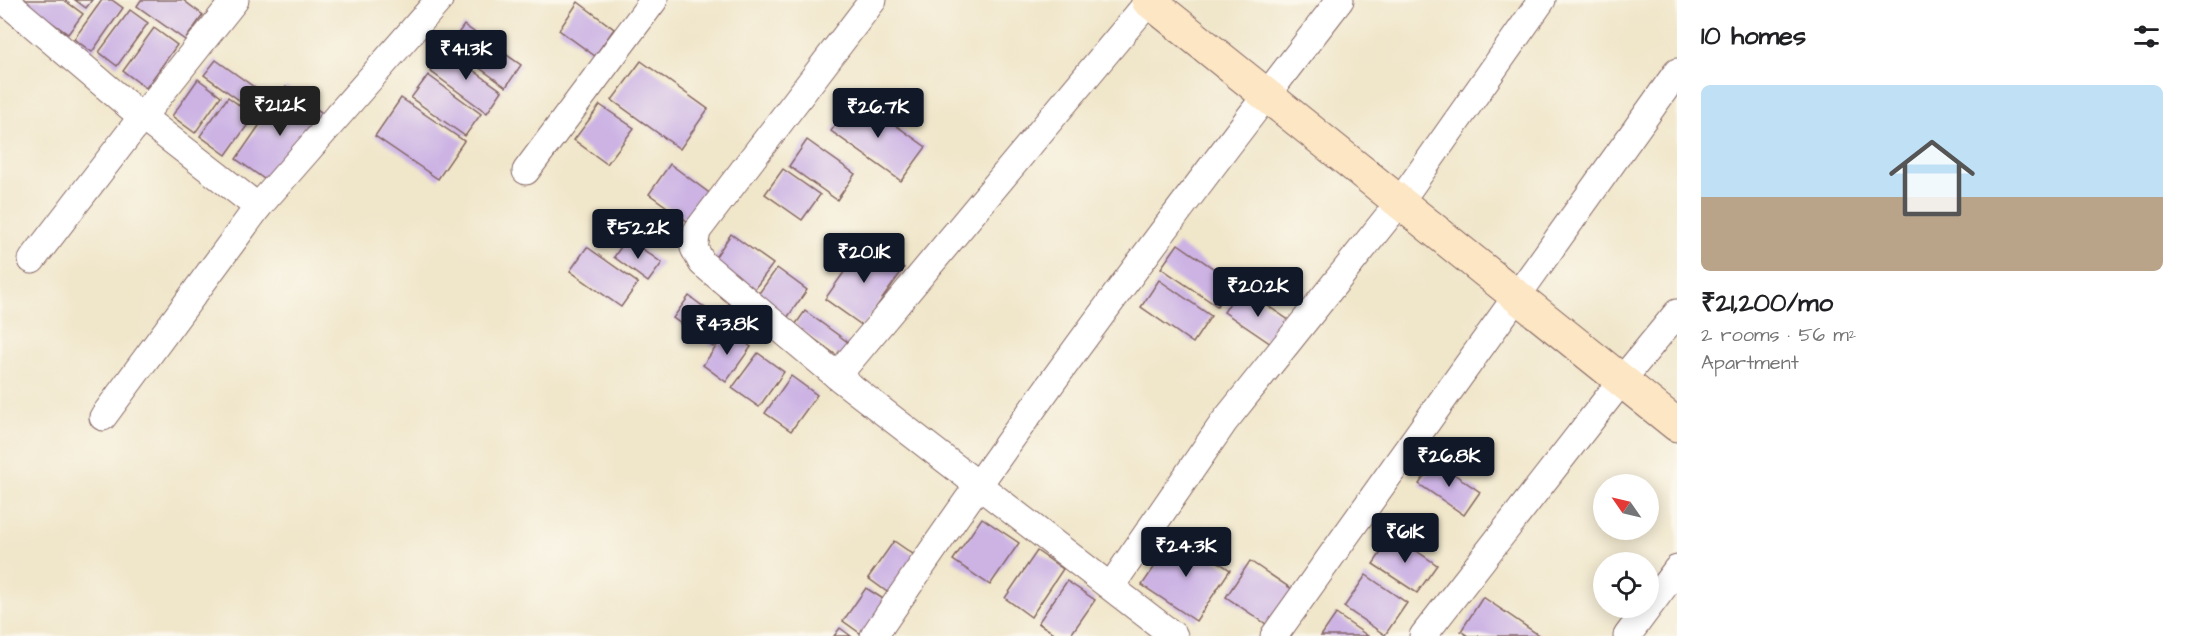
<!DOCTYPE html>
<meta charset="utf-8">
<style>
:root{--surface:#fff;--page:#f6f6f6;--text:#202124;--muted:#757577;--line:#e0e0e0;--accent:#111827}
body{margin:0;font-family:"Architects Daughter",sans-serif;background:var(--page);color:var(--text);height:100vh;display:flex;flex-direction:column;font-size:22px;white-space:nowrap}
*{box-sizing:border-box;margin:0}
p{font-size:20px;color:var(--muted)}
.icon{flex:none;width:33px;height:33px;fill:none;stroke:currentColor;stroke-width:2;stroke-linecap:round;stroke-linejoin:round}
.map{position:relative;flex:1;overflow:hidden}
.side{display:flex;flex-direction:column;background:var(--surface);width:510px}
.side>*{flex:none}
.needle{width:39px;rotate:304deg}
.fabs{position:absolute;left:1593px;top:474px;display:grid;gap:12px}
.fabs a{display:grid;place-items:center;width:66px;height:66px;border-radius:50%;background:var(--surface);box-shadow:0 3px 15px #0003;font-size:30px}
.price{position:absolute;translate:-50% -51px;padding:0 14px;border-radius:6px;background:var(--accent);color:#fff;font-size:20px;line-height:39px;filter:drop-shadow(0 2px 3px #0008)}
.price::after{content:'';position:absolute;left:50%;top:36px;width:18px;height:14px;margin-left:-9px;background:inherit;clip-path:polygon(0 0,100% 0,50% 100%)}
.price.on{background:#222;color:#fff}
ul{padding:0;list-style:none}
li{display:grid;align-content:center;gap:12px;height:318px;padding:0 24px}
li+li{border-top:2px solid var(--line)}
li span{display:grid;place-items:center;height:186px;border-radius:9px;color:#555}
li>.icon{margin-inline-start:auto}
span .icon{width:108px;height:108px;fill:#fffc;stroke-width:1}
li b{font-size:26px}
h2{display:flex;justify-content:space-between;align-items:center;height:72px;padding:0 24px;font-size:26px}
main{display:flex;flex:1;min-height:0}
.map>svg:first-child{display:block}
</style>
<main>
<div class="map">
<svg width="1677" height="636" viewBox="0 0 1677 636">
<rect width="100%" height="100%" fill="#fbf7ec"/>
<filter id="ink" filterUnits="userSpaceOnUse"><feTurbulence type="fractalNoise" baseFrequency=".0167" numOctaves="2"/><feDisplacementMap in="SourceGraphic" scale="12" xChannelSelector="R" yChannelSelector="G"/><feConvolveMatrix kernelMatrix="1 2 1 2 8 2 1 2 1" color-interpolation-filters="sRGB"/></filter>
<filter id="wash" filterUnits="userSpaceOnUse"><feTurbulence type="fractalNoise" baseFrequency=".008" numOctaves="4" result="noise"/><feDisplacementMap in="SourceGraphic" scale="24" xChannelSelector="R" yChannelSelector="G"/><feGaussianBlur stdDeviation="1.35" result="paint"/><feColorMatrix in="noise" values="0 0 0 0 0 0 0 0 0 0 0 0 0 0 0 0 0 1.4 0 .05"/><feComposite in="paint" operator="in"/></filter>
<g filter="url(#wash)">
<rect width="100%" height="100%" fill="#f0e6ca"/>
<g id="blocks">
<g fill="#ccb3e4">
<polygon points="20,0 64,0 83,14 68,34"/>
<polygon points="75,0 92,0 86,8"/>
<polygon points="102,0 112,0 123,8 92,52 74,39"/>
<polygon points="141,0 183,0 203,15 185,40 137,6"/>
<polygon points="578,2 614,29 595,56 559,30"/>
<polygon points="130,10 148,23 117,66 99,52"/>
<polygon points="464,25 521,65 506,87 449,46"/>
<polygon points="154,28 177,45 146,88 123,71"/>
<polygon points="445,50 502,91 487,113 430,71"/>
<polygon points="216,60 268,97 256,112 204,75"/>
<polygon points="641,61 708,109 680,149 612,100"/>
<polygon points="428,75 481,114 465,136 411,98"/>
<polygon points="198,79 221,96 195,133 172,116"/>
<polygon points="286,87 325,115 274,186 236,159"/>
<polygon points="228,97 254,116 226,155 200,136"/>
<polygon points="856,97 926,147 901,181 831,131"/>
<polygon points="401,98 464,141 438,179 375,136"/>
<polygon points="600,105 634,128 607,164 574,140"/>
<polygon points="807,140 855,174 837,200 789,166"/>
<polygon points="670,164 712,195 691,224 649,194"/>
<polygon points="783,169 820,195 802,220 765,194"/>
<polygon points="731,234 773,264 753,291 712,262"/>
<polygon points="627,238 662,263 648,282 614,257"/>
<polygon points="866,241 904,268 863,326 825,299"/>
<polygon points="1178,244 1233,282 1217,306 1161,268"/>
<polygon points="587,247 638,283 621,307 570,271"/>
<polygon points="777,268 807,290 787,318 757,296"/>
<polygon points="1159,280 1211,316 1193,343 1141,307"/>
<polygon points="1240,287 1293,323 1277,348 1224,312"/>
<polygon points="689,296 728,325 713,347 673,318"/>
<polygon points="805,311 856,348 846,362 795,325"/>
<polygon points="728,330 751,347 726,382 703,365"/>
<polygon points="758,353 784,372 759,407 732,388"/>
<polygon points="791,376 817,395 791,431 765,413"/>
<polygon points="1435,461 1480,492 1464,515 1419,484"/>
<polygon points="982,518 1019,543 990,585 953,560"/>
<polygon points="1177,534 1230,570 1196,621 1142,585"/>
<polygon points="1393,535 1437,565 1417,593 1373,564"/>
<polygon points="894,541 920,559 894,597 868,578"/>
<polygon points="1037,551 1063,569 1031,617 1005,598"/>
<polygon points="1250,561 1296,592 1272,628 1226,597"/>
<polygon points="1366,575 1407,603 1385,635 1344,607"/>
<polygon points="1067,581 1095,600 1070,636 1058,636 1038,623"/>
<polygon points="866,588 888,602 864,636 843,621"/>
<polygon points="1483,597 1540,636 1468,636 1461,631"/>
<polygon points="1336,614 1368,636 1321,636"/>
<polygon points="840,628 851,636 834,636"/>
</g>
</g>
</g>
<g filter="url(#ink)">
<use href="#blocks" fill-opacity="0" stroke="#846563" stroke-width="1.5"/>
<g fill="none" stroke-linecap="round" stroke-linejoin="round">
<g stroke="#846563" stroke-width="29">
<g id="street">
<polyline points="4,0 142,117 235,0"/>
<polyline points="1150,0 837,376 1174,636"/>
<polyline points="526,171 654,0"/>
<polyline points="32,260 142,117 258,207"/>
<polyline points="837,376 702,263 694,248 697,231 873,0"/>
<polyline points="103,417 258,207 439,0"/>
<polyline points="1111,586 1224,422 1399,203 1542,0"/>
<path d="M874,636C1021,418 1178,208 1340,0"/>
<polyline points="1274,636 1677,72"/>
<polyline points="1423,636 1622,380 1677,313"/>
<polyline points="1627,636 1677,569"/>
</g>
</g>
<g stroke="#846563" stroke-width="35">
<polyline id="secondary" points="1148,0 1677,425"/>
</g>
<use href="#street" stroke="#fff" stroke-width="27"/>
<use href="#secondary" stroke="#fce6c4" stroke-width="33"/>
</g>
</g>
</svg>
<div class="fabs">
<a><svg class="needle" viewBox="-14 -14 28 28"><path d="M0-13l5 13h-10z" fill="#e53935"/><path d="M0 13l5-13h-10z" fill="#757577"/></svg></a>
<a><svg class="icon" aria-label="locate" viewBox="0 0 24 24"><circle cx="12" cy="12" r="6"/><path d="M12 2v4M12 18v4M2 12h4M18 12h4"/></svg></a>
</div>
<b class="price" style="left:466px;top:81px">₹41.3K</b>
<b class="price on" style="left:280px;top:137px">₹21.2K</b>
<b class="price" style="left:878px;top:139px">₹26.7K</b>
<b class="price" style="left:638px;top:260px">₹52.2K</b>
<b class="price" style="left:864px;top:284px">₹20.1K</b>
<b class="price" style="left:1258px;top:318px">₹20.2K</b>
<b class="price" style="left:727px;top:356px">₹43.8K</b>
<b class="price" style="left:1449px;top:488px">₹26.8K</b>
<b class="price" style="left:1405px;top:564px">₹61K</b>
<b class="price" style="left:1186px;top:578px">₹24.3K</b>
</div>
<section class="side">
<h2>10 homes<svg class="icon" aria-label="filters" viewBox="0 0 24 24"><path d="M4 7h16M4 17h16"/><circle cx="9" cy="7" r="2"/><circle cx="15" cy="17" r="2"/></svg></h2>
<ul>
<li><span style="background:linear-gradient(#bfe0f5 60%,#b9a48a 0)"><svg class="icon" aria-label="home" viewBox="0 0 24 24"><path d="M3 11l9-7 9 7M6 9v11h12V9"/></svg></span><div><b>₹21,200/mo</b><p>2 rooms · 56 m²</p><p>Apartment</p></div></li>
</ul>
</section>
</main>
